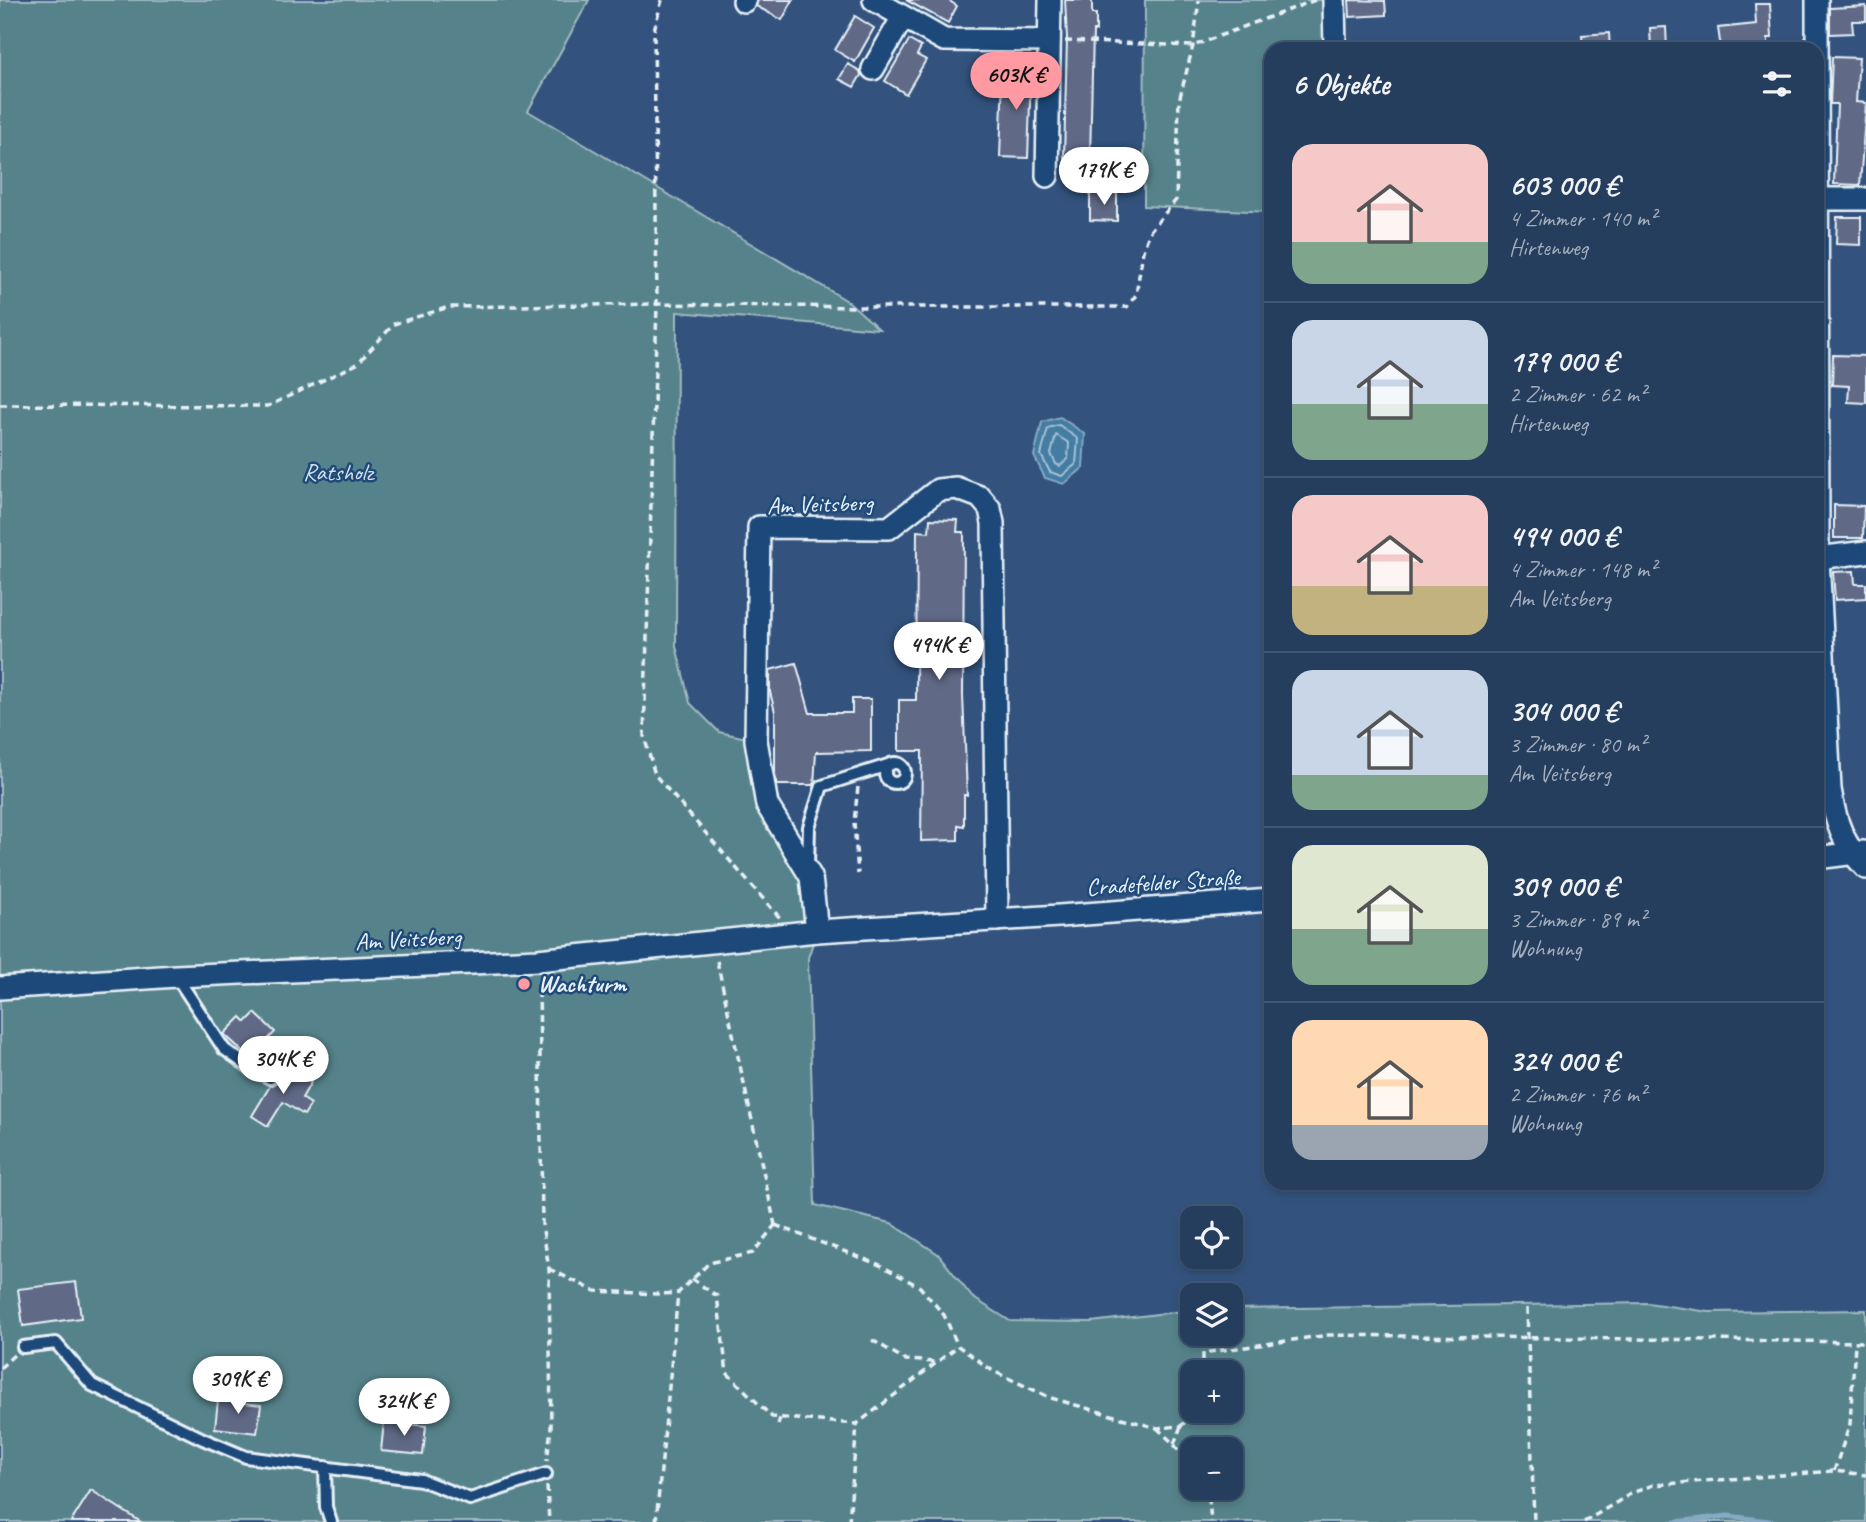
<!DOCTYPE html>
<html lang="de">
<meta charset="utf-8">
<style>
:root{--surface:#263e5e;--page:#2e4564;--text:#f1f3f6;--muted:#a4aebc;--line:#425773;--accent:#ff9aa2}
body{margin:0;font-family:Caveat,sans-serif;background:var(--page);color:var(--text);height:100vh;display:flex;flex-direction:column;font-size:26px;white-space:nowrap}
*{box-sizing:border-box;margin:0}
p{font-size:23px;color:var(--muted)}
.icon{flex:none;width:38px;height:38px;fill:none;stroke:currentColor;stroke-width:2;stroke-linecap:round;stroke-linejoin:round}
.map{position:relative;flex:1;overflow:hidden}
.sheet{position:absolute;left:1264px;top:42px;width:560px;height:1148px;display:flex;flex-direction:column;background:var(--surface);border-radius:21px;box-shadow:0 4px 10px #0003,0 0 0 2px var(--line)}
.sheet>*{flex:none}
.tools{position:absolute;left:1180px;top:1206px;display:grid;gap:14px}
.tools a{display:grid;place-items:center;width:63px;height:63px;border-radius:14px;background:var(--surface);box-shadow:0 4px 10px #0003,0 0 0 2px var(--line);font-size:35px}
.price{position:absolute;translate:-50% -60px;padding:0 16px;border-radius:24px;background:#fff;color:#222;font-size:23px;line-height:46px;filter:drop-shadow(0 2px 4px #0008)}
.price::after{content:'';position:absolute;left:50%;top:42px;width:21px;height:16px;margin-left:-10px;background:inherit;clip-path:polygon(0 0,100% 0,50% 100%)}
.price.selected{background:var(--accent);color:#111}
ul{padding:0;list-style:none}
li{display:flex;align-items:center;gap:21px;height:175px;padding:0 28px}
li+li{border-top:2px solid var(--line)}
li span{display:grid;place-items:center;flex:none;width:196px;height:140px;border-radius:21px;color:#555}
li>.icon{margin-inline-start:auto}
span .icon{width:84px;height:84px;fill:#fffc;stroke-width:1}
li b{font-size:30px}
h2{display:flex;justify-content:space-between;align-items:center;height:84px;padding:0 28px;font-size:30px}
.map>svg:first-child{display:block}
</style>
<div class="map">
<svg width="1866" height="1522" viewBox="0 0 1866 1522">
<rect width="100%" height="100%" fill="#33537e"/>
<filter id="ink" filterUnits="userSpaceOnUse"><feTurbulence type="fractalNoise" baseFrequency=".0143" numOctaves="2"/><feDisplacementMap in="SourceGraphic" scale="14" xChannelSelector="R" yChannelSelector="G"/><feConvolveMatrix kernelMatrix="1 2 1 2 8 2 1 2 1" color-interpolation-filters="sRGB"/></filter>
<g filter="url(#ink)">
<g fill="#57838b" stroke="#a0bac2" stroke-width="2" fill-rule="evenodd">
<path d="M0,0H589L528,111L849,302L879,329L677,312L676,646L690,703L719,732L756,740L767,805L811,877L817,931L808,958L815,1205L891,1223L938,1254L972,1297L1010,1321L1091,1322L1192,1310V1334H1230V1309L1648,1303L1709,1312L1866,1310V1522H0ZM1192,1372H1230V1410H1192ZM1192,1449H1230V1488H1192Z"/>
<polygon points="1145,0 1331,0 1331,49 1270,49 1270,212 1144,206"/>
</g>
<polygon fill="#447ba2" stroke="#86aac4" stroke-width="2" points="1060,417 1085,434 1083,468 1064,484 1045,478 1034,456 1042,422"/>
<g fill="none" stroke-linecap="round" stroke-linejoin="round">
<g stroke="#a6c2d6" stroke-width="2">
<polygon points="1059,425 1078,439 1076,464 1062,476 1050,472 1041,455 1048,428"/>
<polygon points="1056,435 1069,443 1068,459 1060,466 1056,464 1051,454"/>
</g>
<polyline stroke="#86aac4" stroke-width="5" points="1675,1522 1728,1516 1776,1522"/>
</g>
<g fill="#616986" stroke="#e8f1f8" stroke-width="2">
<polygon points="758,0 793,0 782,20 756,6"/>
<polygon points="906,0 948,0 957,6 948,23"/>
<polygon points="1065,0 1092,0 1092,14 1096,14 1096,31 1093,31 1090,159 1064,158 1067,38"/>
<polygon points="1349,0 1385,1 1386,15 1350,17"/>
<polygon points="1755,4 1770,4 1772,38 1768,38 1768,49 1721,49 1718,28 1756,24"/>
<polygon points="1866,6 1866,21 1852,21 1853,33 1830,34 1830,8"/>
<polygon points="855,16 874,28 855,62 835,50"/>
<polygon points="1666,27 1667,49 1651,49 1650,28"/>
<polygon points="1609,33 1610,49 1583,49 1582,35"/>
<polygon points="909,40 921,47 917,55 926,60 906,94 885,81"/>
<polygon points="1832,57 1859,58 1856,102 1866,103 1860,185 1834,184 1837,104 1830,104"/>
<polygon points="1008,63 1027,63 1027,75 1031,75 1028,158 1000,157 1003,75 1009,75"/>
<polygon points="848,64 860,71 861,75 854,87 839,79"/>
<polygon points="1090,193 1117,193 1117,221 1090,220"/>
<polygon points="1837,217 1861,217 1861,245 1836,244"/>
<polygon points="1833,355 1866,356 1866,403 1848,402 1849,386 1832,385"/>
<polygon points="1834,505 1864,506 1863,538 1834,538"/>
<polygon points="930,519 958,520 957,532 964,532 963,695 967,795 964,795 964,826 958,825 958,840 921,841 922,751 899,751 899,700 916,700 917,531 929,532"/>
<polygon points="1854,571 1855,584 1866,584 1866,598 1835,600 1833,572"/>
<polygon points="796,663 810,713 852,713 852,699 871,699 871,751 816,752 814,785 777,785 775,775 775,712 770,692 770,670"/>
<polygon points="255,1013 275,1032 250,1058 224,1034 241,1017 246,1022"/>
<polygon points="283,1065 311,1082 302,1098 311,1104 304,1115 283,1102 268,1126 252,1116 270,1086 277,1082 277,1074"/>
<polygon points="76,1282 81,1318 23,1326 18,1289"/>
<polygon points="218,1400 261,1405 257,1433 215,1428"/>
<polygon points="384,1422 426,1426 423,1455 381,1451"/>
<polygon points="91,1490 141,1522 71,1522"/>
</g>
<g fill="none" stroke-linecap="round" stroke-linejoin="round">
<g stroke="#e8f1f8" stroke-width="16">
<g id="lane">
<circle cx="895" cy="773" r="10"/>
<polyline points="808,866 809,827 822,786 891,764"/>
<polyline points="176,976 224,1049 252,1069 270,1078"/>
<polyline points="23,1347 56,1343 92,1385 203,1439 246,1457 421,1480 470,1499 546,1474"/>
<polyline points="325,1467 326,1507 331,1522"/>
</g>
</g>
<g stroke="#e8f1f8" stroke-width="26">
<g id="street">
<polyline points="874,0 944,40 1049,41"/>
<polyline points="1334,0 1335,49"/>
<path d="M1817,0L1818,558L1830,789C1835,821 1843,845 1866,868"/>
<polyline points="744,1 745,0"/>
<polyline points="873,69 903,17"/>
<polyline points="1047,176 1050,0"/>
<polyline points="1818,199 1866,199"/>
<polyline points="1818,558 1866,552"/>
<polyline points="1816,858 1864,852"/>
<polyline points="817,931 811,877 767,805 756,740 759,527 889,528 938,490 956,488 980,497 990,509 993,523 997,920"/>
<polyline points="0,988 176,976 538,960 817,931 1059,916 1270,900"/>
</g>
</g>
<g stroke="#e8f1f8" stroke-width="3.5" stroke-dasharray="7 5" stroke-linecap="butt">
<polyline points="662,0 654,30 657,304 644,736 655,775 780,918"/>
<polyline points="1065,41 1193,46 1315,0"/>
<polyline points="0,405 268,406 357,364 394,324 449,307 657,304 855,307 1127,307 1136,295 1143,251 1150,231 1176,200 1179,101 1193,46 1199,0"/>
<polyline points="858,787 854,822 858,874"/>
<polyline points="717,961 775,1225"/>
<polyline points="539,979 542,1224 549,1269 551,1428 547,1461"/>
<polyline points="775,1225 880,1265 920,1287 944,1315 958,1346 993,1371 1051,1398 1157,1428 1181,1426 1198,1410"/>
<polyline points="549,1269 595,1291 660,1294 678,1293"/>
<polyline points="692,1279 717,1296 727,1373 772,1417 857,1424 958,1346"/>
<polyline points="1527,1308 1534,1522"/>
<polyline points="872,1340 906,1360 935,1362"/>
<polyline points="0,1368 14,1355"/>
<polyline points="1203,1372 1203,1353 1328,1335 1866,1342"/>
<polyline points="778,1425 780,1418"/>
<polyline points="1157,1428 1174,1444 1192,1472"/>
<polyline points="1174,1444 1181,1426"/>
<polyline points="1834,1471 1850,1424 1855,1343"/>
<polyline points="547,1486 549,1522"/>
<polyline points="1201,1488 1209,1499 1211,1522"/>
<polyline points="656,1522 678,1293 709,1263 753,1253 775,1225"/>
<polyline points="849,1522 857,1424"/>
<polyline points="1584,1522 1632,1493 1653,1485 1834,1471 1866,1475"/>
</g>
<use href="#lane" stroke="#1f4a7a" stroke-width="10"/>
<use href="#street" stroke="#1f4a7a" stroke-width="21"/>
</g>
</g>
<circle fill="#ff9aa2" stroke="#1f4a7a" stroke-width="2.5" cx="524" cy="984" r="7"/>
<g text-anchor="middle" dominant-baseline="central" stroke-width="5" stroke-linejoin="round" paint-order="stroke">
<g font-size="24" fill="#d2e0e8" stroke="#1f4a7a">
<text x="338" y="472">Ratsholz</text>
</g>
<g font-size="24" fill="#e8f1f8" stroke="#1f4a7a">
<text transform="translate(820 504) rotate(-2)">Am Veitsberg</text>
<text transform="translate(1163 882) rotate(-4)">Cradefelder Straße</text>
<text transform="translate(408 939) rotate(-3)">Am Veitsberg</text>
</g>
<g font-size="24" font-weight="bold" fill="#e8f1f8" stroke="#1f4a7a" text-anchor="start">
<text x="538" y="984">Wachturm</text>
</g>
</g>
</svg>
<div class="tools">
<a><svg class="icon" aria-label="locate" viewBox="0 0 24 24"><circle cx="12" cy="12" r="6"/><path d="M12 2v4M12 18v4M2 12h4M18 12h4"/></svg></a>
<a><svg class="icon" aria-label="layers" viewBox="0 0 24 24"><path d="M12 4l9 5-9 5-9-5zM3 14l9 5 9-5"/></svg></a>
<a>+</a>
<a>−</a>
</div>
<b class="price selected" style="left:1016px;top:112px">603K €</b>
<b class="price" style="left:1104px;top:207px">179K €</b>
<b class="price" style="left:939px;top:682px">494K €</b>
<b class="price" style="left:283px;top:1096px">304K €</b>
<b class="price" style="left:238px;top:1416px">309K €</b>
<b class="price" style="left:404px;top:1438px">324K €</b>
<section class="sheet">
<h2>6 Objekte<svg class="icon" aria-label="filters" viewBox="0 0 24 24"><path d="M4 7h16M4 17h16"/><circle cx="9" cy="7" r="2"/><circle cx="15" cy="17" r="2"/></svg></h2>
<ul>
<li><span style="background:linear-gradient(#f6c9c9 70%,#7fa58c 0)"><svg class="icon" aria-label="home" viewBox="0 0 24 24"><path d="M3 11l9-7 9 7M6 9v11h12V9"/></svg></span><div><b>603 000 €</b><p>4 Zimmer · 140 m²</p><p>Hirtenweg</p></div></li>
<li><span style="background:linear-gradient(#c9d6e8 60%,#7fa58c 0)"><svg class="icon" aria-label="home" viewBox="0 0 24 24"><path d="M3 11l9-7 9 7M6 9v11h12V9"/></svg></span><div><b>179 000 €</b><p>2 Zimmer · 62 m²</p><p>Hirtenweg</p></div></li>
<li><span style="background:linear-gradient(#f6c9c9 65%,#c2b280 0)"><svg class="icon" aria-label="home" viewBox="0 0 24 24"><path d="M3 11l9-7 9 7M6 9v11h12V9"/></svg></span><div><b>494 000 €</b><p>4 Zimmer · 148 m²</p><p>Am Veitsberg</p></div></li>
<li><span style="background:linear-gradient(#c9d6e8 75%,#7fa58c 0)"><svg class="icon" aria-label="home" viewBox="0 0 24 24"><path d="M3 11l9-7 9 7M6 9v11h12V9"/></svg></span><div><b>304 000 €</b><p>3 Zimmer · 80 m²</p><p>Am Veitsberg</p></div></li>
<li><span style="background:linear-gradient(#dfe7d0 60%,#7fa58c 0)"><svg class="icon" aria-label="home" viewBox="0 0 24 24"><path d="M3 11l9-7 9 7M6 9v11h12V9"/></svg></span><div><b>309 000 €</b><p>3 Zimmer · 89 m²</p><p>Wohnung</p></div></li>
<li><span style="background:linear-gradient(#ffd9b3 75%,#9aa5b1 0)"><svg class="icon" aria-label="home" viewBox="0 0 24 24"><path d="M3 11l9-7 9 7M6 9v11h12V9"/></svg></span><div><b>324 000 €</b><p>2 Zimmer · 76 m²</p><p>Wohnung</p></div></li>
</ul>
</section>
</div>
